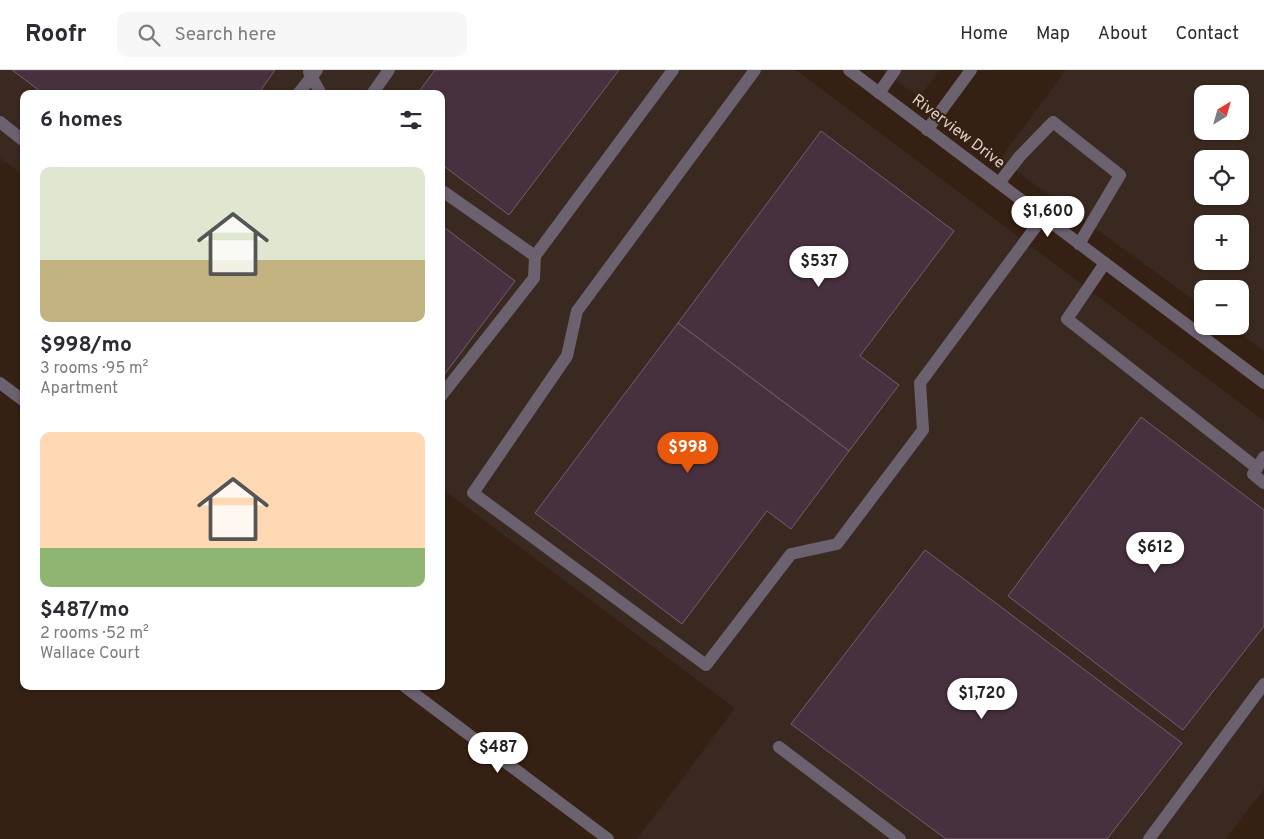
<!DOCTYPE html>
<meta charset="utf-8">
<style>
:root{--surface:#fff;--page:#f7f7f7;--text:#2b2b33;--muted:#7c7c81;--line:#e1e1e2;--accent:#ea580c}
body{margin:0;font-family:Overpass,sans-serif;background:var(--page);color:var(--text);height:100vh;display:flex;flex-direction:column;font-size:19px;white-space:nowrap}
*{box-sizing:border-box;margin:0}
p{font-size:16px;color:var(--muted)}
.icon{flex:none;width:28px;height:28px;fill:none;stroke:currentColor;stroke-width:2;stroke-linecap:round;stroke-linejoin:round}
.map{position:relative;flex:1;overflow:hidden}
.drawer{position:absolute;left:20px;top:20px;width:425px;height:600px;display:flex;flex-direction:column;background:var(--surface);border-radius:10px;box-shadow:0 1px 4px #0004}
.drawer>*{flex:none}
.needle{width:32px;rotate:37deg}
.tools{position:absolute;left:1194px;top:15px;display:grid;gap:10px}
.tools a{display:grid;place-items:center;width:55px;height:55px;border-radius:10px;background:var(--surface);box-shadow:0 1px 4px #0004;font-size:25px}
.price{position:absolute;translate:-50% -42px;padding:0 11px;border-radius:18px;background:#fff;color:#222;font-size:16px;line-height:32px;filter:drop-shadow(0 1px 2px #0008)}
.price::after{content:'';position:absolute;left:50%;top:30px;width:15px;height:11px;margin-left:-8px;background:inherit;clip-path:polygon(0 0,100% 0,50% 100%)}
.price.current{background:var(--accent);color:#fff}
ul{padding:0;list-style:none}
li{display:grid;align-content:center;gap:10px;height:265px;padding:0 20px}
li span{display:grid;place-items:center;height:155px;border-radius:10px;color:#555}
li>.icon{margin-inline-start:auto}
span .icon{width:90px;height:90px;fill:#fffc;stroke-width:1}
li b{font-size:21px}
h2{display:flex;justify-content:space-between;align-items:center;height:60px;padding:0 20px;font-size:21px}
header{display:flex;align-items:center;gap:30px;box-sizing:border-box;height:70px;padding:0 25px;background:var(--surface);border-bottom:1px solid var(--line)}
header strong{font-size:24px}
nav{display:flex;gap:28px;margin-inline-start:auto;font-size:18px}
.search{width:350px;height:45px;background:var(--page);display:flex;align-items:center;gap:12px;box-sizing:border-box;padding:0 18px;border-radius:10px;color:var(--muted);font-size:19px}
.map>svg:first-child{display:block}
</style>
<header>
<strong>Roofr</strong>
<div class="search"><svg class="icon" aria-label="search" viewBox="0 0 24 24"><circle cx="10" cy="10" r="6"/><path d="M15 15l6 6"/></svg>Search here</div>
<nav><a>Home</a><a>Map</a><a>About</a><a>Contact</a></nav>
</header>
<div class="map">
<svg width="1264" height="769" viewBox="0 0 1264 769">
<rect width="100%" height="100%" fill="#352014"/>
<g fill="#3a2920" fill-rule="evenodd">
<polygon points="0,0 796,0 1264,351 1264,719 1226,769 637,769 735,638 441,418 441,24 24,24 24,106 0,88"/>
<polygon points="881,0 940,0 919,27"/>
<path d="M1066,0H1264V281L1230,256H1240V219H1202V236L1000,89ZM1202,24H1240V61H1202ZM1202,89H1240V126H1202ZM1202,154H1240V191H1202Z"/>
</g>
<g fill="#48313f" stroke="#765d6d">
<polygon points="12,0 275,0 258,24 44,24"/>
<polygon points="435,0 619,0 509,145 441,94 441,24 417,24"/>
<polygon points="821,61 954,161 860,286 899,315 849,381 678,253"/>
<polygon points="441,155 515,211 441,309"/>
<polygon points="678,253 849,381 791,459 767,441 682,554 535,443"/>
<polygon points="1141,347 1264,440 1264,556 1183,660 1008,526"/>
<polygon points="925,480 1182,673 1107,769 946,769 791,654"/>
</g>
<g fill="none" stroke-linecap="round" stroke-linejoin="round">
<g stroke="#6c616f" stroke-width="12">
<polyline points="755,0 577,241 567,286 473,423 706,595 791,484 837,474 923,360 920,313 1043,147"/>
<polyline points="849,0 1264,313"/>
<polyline points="309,2 321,24"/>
<polyline points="879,23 895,0"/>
<polyline points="298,24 317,0"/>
<polyline points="372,24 389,0"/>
<polyline points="0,52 24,71"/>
<polyline points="927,60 971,0"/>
<polyline points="999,113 1020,86 1053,52 1120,105 1079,174"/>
<polyline points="441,120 535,186 673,0"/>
<polyline points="1105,193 1067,249 1257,398"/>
<polyline points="0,313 24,331"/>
<polyline points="441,326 534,208 535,186"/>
<polyline points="1264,387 1253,404 1264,413"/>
<polyline points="404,616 608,769"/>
<polyline points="779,677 900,769"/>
<polyline points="1149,769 1264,614"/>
</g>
</g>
<g text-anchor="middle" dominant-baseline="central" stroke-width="4" stroke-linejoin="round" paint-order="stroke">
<g font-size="16" fill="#decfc7" stroke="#352014">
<text transform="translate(958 62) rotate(37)">Riverview Drive</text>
</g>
</g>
</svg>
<div class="tools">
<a><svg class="needle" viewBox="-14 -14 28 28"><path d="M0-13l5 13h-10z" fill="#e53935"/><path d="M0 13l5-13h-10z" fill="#7c7c81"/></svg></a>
<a><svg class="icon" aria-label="locate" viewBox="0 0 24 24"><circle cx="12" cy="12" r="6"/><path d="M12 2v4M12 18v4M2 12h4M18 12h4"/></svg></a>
<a>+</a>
<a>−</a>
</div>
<b class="price" style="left:1048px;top:168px">$1,600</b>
<b class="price" style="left:819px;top:218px">$537</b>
<b class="price current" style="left:688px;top:404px">$998</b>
<b class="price" style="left:1155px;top:504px">$612</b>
<b class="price" style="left:982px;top:650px">$1,720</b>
<b class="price" style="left:498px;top:704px">$487</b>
<section class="drawer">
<h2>6 homes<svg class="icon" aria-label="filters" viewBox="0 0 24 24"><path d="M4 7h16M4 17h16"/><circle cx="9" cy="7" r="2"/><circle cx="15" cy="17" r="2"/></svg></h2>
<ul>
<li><span style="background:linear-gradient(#dfe7d0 60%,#c2b280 0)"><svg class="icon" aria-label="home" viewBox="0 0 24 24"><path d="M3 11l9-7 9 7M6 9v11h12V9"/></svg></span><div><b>$998/mo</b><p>3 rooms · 95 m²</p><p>Apartment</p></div></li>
<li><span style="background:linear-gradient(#ffd9b3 75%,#8fb573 0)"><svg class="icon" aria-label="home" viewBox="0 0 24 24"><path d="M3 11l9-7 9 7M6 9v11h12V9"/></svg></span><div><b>$487/mo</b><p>2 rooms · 52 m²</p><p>Wallace Court</p></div></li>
</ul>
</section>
</div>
